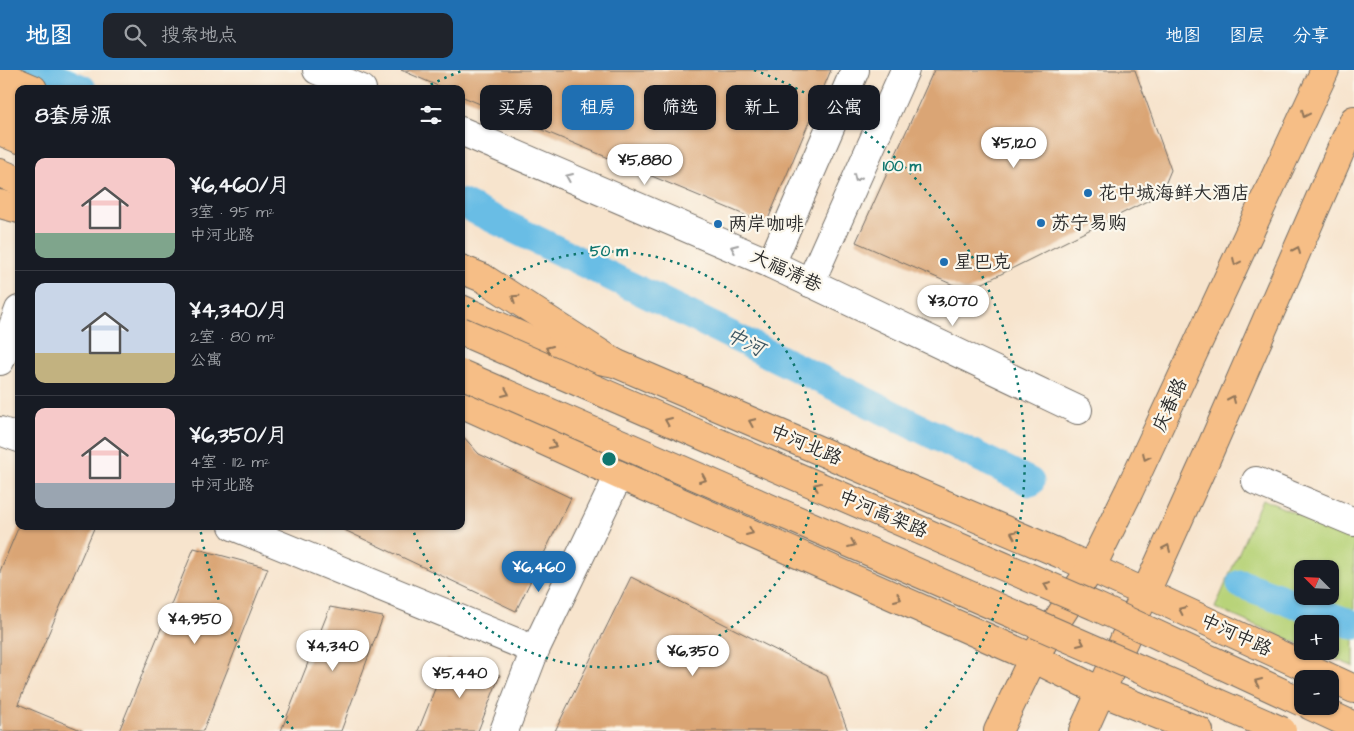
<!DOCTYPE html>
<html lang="zh">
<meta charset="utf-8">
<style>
:root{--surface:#171b24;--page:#20242c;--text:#f1f3f6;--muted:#9ea1a6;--line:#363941;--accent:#1f6fb2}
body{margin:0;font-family:"Architects Daughter","LXGW WenKai TC",sans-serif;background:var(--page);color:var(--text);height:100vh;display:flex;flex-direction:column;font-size:19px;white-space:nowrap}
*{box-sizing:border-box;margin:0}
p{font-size:16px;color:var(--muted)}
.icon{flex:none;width:28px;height:28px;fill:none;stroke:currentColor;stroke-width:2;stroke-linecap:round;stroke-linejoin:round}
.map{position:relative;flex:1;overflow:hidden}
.panel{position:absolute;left:15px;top:15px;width:450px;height:445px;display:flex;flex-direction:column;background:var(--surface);border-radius:10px;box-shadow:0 1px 4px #0004}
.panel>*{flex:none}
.banner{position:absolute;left:480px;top:15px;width:475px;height:45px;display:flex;gap:10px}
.needle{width:32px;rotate:294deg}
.fabs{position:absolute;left:1294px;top:490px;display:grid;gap:10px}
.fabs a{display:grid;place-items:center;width:45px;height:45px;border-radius:10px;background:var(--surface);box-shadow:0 1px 4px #0004;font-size:25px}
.price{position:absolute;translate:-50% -42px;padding:0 11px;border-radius:18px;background:#fff;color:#222;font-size:16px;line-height:32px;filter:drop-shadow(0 1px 2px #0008)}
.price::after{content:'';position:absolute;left:50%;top:30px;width:15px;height:11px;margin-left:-8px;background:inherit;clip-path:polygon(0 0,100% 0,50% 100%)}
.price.on{background:var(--accent);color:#fff}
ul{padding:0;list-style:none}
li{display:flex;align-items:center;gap:15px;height:125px;padding:0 20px}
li+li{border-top:1px solid var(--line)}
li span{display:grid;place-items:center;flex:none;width:140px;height:100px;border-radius:10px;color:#555}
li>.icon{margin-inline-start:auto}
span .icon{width:60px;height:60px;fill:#fffc;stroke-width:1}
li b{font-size:21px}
h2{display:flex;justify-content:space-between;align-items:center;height:60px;padding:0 20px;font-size:21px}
.pill{padding:0 18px;border-radius:10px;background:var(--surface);box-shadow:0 1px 4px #0004;font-size:18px;line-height:45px}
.pill.on{background:var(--accent);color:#fff}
header{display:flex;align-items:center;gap:30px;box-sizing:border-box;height:70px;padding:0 25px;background:var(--accent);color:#fff}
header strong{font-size:24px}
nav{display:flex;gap:28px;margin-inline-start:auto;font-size:18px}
.search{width:350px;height:45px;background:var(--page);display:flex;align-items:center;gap:12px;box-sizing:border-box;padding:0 18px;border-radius:10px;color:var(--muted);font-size:19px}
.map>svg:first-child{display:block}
</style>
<header>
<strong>地图</strong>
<div class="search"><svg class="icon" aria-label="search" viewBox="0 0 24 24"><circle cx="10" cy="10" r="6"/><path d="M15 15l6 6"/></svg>搜索地点</div>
<nav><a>地图</a><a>图层</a><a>分享</a></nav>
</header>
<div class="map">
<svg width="1354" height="661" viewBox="0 0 1354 661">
<rect width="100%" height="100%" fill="#fbf7ec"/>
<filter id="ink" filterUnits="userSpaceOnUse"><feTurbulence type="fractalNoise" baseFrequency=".02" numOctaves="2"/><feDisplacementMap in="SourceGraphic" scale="10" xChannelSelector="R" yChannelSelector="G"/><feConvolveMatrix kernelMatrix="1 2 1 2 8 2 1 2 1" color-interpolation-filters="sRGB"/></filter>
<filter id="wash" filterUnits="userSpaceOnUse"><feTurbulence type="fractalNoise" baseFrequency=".0096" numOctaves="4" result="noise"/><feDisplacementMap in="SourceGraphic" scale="20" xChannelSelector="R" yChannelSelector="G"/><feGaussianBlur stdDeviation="1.12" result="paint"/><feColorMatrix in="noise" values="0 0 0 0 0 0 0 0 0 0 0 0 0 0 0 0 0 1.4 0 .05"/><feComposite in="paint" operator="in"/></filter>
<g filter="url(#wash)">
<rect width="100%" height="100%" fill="#f7e4cd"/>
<path fill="#b8d379" stroke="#727f52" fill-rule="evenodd" d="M1262,429L1354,468V597L1317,581H1330V554H1302V575L1215,538ZM1302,499H1330V526H1302Z"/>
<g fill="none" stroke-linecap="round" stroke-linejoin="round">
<g stroke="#69bde5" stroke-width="29">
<polyline points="35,0 82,19"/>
<polyline points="461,133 1030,412"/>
<polyline points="1241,514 1354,555"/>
</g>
</g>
<g id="blocks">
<g fill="#daa575">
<polygon points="401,0 831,0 766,154 461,26 461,19 445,19"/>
<polygon points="934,0 1135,0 1171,100 1161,124 967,221 856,172"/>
<polygon points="461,364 479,384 571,428 516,541 336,456 461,456"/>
<polygon points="19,456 95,456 18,634 83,661 0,661 0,501"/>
<polygon points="194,478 268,498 203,661 119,661"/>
<polygon points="631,507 827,606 848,661 555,661"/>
<polygon points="330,537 383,547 341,661 281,661"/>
<polygon points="447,589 500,605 478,661 418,661"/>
</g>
</g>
</g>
<g filter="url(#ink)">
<use href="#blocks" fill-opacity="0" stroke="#726c64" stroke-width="1"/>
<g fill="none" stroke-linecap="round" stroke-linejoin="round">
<g stroke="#726c64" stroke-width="30">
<g id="street">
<polyline points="317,0 362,19"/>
<polyline points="461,61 771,194 1078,340"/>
<polyline points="771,194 855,0"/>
<polyline points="810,213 905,0"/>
<polyline points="0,291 19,240"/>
<polyline points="0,361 19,368"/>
<polyline points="1256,411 1354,452"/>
<polyline points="233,456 535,580"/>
<polyline points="504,661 535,580 619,405"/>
</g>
</g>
<g stroke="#726c64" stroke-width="30">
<g id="primary">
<polyline points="0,33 19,41"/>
<polyline points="461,239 556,282 615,293 1061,484 1354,619"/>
<polyline points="461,333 619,405 1033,588 1102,622 1199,661"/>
<polyline points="998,661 1033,588 1091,498 1129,421 1325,0"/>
<polyline points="1083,661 1206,389 1354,50"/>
</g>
</g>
<g stroke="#726c64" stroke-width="30">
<g id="highway">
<polyline points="0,5 33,19"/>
<polyline points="0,61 19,69"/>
<polyline points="0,103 19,111"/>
<polyline points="0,134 19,139"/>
<polyline points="461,199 483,208 615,293"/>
<polyline points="1311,636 1354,656"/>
</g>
</g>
<use href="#street" stroke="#fff" stroke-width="28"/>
<use href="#primary" stroke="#f6be86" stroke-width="28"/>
<use href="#highway" stroke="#f6be86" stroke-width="28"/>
<g stroke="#726c64" stroke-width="30" stroke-linecap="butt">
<g id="highway-bridge">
<polyline points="461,261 1095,536 1302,632"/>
<polyline points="461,304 1282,661"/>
</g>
</g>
<use href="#highway-bridge" stroke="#f6be86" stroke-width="28"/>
</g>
<defs><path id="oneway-chevron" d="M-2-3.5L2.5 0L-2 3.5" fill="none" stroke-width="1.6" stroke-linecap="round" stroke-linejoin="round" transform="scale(1.25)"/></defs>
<g stroke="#907458">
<use href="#oneway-chevron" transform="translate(1305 44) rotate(115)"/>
<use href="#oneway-chevron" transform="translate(1297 180) rotate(-66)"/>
<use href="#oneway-chevron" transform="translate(1236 192) rotate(115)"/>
<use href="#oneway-chevron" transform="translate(515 228) rotate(-147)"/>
<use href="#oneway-chevron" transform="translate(549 279) rotate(-156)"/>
<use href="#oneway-chevron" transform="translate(506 323) rotate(23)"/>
<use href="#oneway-chevron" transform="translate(1232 329) rotate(-66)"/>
<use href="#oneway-chevron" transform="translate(668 351) rotate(-157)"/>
<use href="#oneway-chevron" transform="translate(752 352) rotate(-157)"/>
<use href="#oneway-chevron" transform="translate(553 375) rotate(24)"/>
<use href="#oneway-chevron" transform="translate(1146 387) rotate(116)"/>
<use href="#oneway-chevron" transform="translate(703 409) rotate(23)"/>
<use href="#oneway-chevron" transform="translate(817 416) rotate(-157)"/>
<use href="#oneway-chevron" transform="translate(750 462) rotate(24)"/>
<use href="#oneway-chevron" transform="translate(1014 464) rotate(-157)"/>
<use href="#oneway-chevron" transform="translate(852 474) rotate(23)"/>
<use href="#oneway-chevron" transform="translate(1167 478) rotate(-66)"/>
<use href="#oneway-chevron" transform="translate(1047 515) rotate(-157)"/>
<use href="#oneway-chevron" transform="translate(898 528) rotate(24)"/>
<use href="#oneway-chevron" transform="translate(1182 540) rotate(-155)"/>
<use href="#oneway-chevron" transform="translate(1081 573) rotate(24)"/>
<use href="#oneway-chevron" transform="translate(1258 612) rotate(-155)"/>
</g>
<g stroke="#a0a0a0">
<use href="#oneway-chevron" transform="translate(569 107) rotate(-157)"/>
<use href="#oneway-chevron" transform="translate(857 108) rotate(114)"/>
<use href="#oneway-chevron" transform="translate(734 178) rotate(-157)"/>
</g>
</g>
<g fill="none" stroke="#0f766e" stroke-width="2.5" stroke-dasharray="2.5 5">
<path d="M462 242A208 208 0 1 1 412 457"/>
<path d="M293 659A415 415 0 0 1 200 457M424 18A415 415 0 0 1 464 0M754 0A415 415 0 0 1 925 659"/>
</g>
<g fill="#1f6fb2" stroke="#fbf7ec" stroke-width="2">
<circle cx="1088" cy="123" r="5"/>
<circle cx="1041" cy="153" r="5"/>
<circle cx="718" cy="154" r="5"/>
<circle cx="944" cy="192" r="5"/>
</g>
<g text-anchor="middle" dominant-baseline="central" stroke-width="4.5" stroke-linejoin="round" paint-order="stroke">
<g font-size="19" fill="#2b2b2b" stroke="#fbf7ec" text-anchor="start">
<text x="1098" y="123">花中城海鲜大酒店</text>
<text x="1051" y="153">苏宁易购</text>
<text x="728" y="154">两岸咖啡</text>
<text x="954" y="192">星巴克</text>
</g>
<g font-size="19" fill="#2b2b2b" stroke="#fbf7ec">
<text transform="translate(786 201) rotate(25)">大福清巷</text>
<text transform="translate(1170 335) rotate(-65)">庆春路</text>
<text transform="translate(806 375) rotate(23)">中河北路</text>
<text transform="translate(883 444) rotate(23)">中河高架路</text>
<text transform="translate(1236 565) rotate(25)">中河中路</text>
</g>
<g font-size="20" font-style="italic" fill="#3e5763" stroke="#fbf7ec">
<text transform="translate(745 272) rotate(26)">中河</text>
</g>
</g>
<circle cx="609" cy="389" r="8" fill="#0f766e" stroke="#fbf7ec" stroke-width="2.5"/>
<g font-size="15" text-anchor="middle" font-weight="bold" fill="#0f766e" stroke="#fbf7ec" stroke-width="4.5" stroke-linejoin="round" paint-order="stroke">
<text x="902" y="101">100 m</text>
<text x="609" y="186">50 m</text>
</g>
</svg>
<div class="fabs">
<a><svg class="needle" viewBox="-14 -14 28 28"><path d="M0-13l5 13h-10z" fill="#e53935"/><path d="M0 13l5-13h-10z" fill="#9ea1a6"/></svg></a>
<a>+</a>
<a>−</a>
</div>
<b class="price" style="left:1014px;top:99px">¥5,120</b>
<b class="price" style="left:645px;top:116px">¥5,880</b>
<b class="price" style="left:953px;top:257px">¥3,070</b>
<b class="price on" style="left:539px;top:523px">¥6,460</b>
<b class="price" style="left:195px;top:575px">¥4,950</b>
<b class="price" style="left:333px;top:602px">¥4,340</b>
<b class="price" style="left:693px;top:607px">¥6,350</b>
<b class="price" style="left:460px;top:629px">¥5,440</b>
<div class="banner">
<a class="pill">买房</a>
<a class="pill on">租房</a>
<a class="pill">筛选</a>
<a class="pill">新上</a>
<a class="pill">公寓</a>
</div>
<section class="panel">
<h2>8套房源<svg class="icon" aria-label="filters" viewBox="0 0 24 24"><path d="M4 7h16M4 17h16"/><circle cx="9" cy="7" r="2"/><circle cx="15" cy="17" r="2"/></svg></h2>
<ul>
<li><span style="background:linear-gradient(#f6c9c9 75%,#7fa58c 0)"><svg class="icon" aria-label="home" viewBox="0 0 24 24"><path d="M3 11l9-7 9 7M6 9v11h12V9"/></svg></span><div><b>¥6,460/月</b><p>3室 · 95 m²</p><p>中河北路</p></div></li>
<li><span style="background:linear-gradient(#c9d6e8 70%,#c2b280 0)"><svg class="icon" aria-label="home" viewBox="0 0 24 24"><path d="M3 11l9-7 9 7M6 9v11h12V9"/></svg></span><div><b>¥4,340/月</b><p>2室 · 80 m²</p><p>公寓</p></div></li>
<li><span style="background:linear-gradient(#f6c9c9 75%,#9aa5b1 0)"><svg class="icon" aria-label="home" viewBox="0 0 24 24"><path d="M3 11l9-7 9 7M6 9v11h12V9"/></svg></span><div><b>¥6,350/月</b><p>4室 · 112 m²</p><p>中河北路</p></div></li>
</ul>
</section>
</div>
